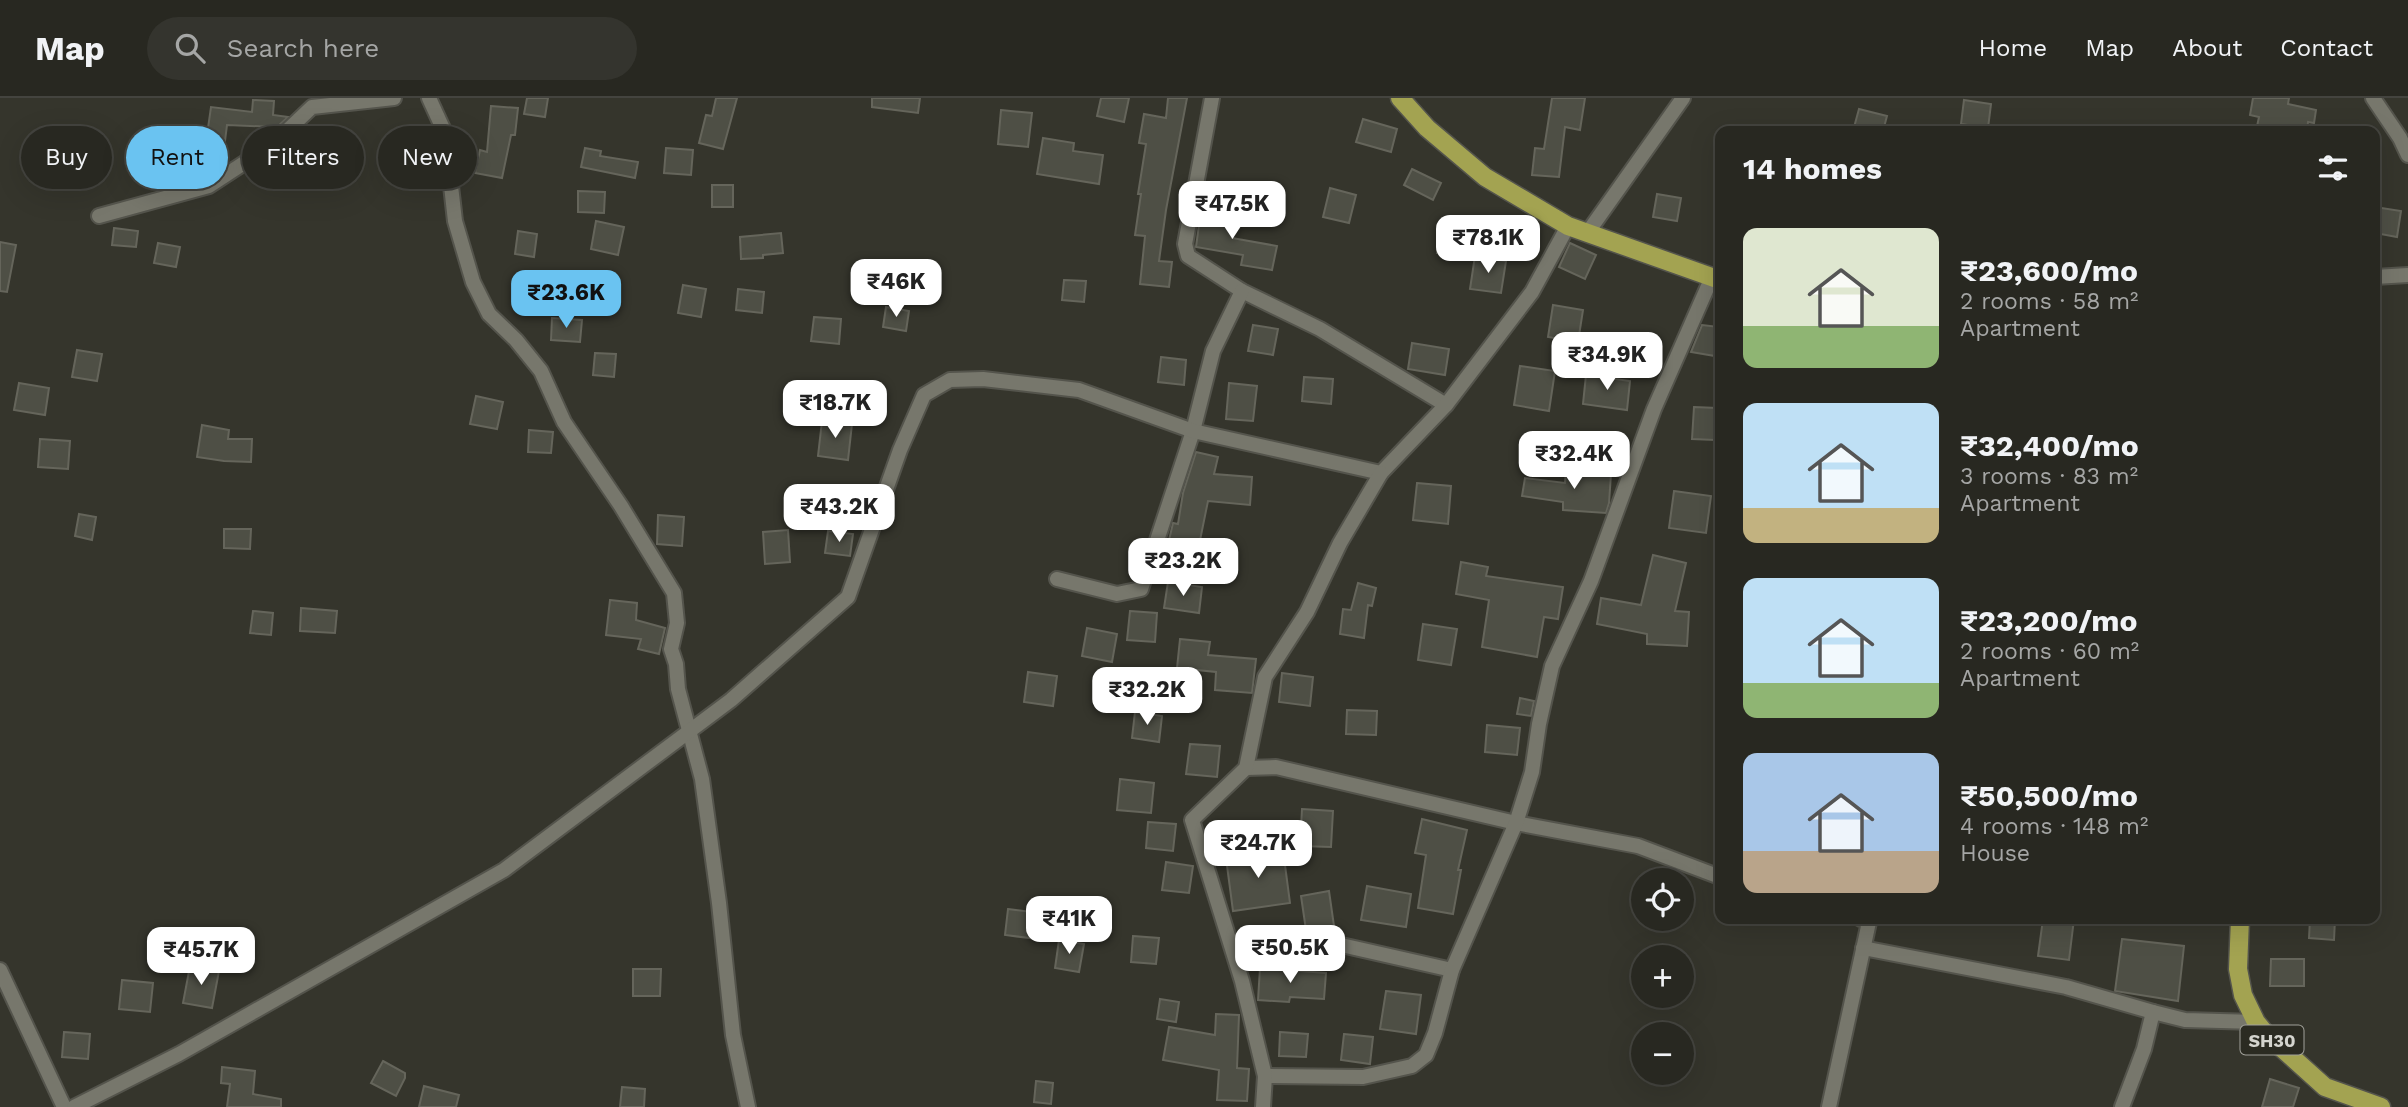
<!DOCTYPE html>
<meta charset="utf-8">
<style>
:root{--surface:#282821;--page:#34342e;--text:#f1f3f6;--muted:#a5a6a5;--line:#44443f;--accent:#6ac3f1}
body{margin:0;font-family:"Work Sans",sans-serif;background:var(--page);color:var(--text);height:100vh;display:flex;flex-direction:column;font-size:26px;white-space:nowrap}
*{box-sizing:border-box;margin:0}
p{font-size:23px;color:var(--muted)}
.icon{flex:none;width:38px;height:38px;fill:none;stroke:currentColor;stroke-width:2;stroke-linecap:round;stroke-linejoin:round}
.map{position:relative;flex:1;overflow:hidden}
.side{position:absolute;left:1715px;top:28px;width:665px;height:798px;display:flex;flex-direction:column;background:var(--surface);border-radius:14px;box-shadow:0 7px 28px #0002,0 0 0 2px var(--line)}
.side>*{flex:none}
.guide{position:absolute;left:21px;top:28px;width:665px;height:63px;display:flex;gap:14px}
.buttons{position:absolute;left:1631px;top:770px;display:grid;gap:14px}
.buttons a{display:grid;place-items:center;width:63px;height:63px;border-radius:50%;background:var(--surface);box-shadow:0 7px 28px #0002,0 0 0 2px var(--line);font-size:35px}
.price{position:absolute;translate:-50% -60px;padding:0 16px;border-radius:14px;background:#fff;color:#222;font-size:23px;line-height:46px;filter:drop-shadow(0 2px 4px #0008)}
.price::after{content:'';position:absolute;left:50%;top:42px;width:21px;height:16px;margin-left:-10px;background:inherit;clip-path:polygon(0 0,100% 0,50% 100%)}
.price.selected{background:var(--accent);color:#111}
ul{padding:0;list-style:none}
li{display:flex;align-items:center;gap:21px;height:175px;padding:0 28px}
li span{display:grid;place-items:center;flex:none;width:196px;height:140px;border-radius:14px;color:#555}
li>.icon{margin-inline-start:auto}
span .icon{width:84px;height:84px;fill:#fffc;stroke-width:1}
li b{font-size:30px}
h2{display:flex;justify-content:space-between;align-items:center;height:84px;padding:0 28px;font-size:30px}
.tag{padding:0 24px;border-radius:32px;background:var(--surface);box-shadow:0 7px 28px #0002,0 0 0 2px var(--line);font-size:24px;line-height:63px}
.tag.selected{background:var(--accent);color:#111}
header{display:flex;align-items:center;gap:42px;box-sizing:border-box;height:98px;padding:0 35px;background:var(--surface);border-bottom:2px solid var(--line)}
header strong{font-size:33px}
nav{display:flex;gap:38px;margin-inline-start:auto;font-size:24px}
.search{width:490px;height:63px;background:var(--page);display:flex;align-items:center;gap:18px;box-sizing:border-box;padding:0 24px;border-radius:38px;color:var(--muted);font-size:26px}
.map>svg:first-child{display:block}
</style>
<header>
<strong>Map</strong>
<div class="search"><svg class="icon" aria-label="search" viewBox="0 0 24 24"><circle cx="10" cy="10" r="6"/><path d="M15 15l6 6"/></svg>Search here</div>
<nav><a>Home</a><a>Map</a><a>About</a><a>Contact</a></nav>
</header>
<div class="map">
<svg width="2408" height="1009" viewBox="0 0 2408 1009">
<rect width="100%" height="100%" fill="#35352c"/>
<g fill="#4e4f45" stroke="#65655b" stroke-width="2">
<polygon points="527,0 548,0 545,19 524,16"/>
<polygon points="716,0 737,0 723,51 699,45 706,17 712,18"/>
<polygon points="872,0 920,0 918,15 872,9"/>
<polygon points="1101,0 1129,0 1124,24 1097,18"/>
<polygon points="1168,0 1187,0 1166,112 1159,163 1172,164 1169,189 1140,186 1145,138 1135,137 1141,96 1138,96 1146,46 1139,45 1144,16 1166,20"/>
<polygon points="1552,0 1585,0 1580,32 1565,29 1559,79 1532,77 1535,50 1544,51"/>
<polygon points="2253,0 2289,0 2288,6 2316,12 2314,25 2308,24 2307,33 2256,33 2259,19 2250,17"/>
<polygon points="253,2 274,3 273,17 288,19 277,29 227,27 222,67 195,64 198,43 206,44 211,9 252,14"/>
<polygon points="1964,2 1991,6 1988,30 1961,26"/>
<polygon points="491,8 518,10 515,37 511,37 502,80 475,75 480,52 487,54"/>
<polygon points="1859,11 1887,18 1883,33 1853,33"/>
<polygon points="1001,12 1032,15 1028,49 998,46"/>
<polygon points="1363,21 1397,31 1391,54 1356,44"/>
<polygon points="1043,40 1074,45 1073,53 1103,57 1099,86 1037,76"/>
<polygon points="585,50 601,53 600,58 638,64 635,80 581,69"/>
<polygon points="666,50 693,52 691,77 664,75"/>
<polygon points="1412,71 1441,85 1433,102 1404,87"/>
<rect x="712" y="87" width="21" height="22"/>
<polygon points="1330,90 1356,97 1349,125 1323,119"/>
<polygon points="578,93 605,94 604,115 578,114"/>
<polygon points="1657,96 1681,100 1677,123 1653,119"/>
<polygon points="2375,109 2401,113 2397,139 2375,135"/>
<polygon points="1201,112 1236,118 1232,140 1277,148 1272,172 1241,167 1243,157 1196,149"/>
<polygon points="596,123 624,129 618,157 591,151"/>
<polygon points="1440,125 1467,128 1464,157 1437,155"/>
<polygon points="114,130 138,133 136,149 112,147"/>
<polygon points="518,133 537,136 534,159 515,156"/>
<polygon points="781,135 783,155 763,157 763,160 741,161 740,139"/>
<polygon points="0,144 16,147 7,194 0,193"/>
<polygon points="158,145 180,149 176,169 154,165"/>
<polygon points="1570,145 1596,157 1585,181 1559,169"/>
<polygon points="1475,158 1506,163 1501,195 1470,191"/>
<polygon points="1064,182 1086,183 1084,204 1062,202"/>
<polygon points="683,187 706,191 701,219 678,215"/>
<polygon points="738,191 764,194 762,215 736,212"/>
<polygon points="531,192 554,194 552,213 529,211"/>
<polygon points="1553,207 1583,212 1578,244 1548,239"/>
<polygon points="886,209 909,213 906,233 883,229"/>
<polygon points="814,219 841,221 839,246 811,243"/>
<polygon points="552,220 582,222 580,244 551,242"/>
<polygon points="1253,227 1278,231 1273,257 1248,253"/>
<polygon points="1702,227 1719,229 1715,258 1691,254"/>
<polygon points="1412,245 1449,251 1445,277 1408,271"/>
<polygon points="77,252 102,256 97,283 72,279"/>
<polygon points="595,255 616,256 614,279 593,277"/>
<polygon points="1161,259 1186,262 1184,287 1158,284"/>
<polygon points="1520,268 1555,273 1549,313 1514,307"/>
<polygon points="1586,277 1630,283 1627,312 1583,306"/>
<polygon points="1304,279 1333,281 1331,306 1302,303"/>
<polygon points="19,285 49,290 45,317 14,312"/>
<polygon points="1229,285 1257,288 1253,323 1226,321"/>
<polygon points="476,298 503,304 497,331 470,326"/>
<polygon points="1694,309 1717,310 1715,342 1692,341"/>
<polygon points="822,323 852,326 848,362 818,358"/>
<polygon points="202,327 229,332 228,341 252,341 251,364 224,363 197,359"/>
<polygon points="529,332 553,334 551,355 528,354"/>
<polygon points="40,341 70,343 68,371 38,369"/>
<polygon points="1196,354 1218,359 1214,376 1252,379 1250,407 1208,403 1197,457 1167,451 1173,425 1178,426 1183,395"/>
<polygon points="1566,373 1611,376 1609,405 1606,415 1563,412 1563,404 1522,398 1525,380 1565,385"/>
<polygon points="1417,385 1451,388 1448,426 1413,422"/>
<polygon points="1674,393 1711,398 1706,435 1669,430"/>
<polygon points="79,416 96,419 92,442 75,438"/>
<polygon points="658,417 684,419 682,448 657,446"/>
<polygon points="224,431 251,431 250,451 224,450"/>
<polygon points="788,432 790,464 765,466 763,434"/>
<polygon points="828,433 853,436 850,458 825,455"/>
<polygon points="1653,457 1686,465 1675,513 1689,514 1687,548 1647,546 1647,536 1597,526 1601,500 1641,507"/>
<polygon points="1461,464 1488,469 1486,478 1563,489 1558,521 1544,519 1537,559 1482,549 1489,502 1456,496"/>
<polygon points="1168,484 1202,489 1199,515 1164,510"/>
<polygon points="1358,485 1376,490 1372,508 1368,507 1364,540 1340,536 1343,511 1351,512"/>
<polygon points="610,502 637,505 636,522 665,530 659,556 638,551 641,541 606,537"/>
<polygon points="301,510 337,513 335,535 300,533"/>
<polygon points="253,513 273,515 271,537 250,535"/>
<polygon points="1130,513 1157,515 1155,544 1127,542"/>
<polygon points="1423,526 1457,531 1451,567 1418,562"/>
<polygon points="1087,530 1117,536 1112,564 1082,558"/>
<polygon points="1180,541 1210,544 1208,557 1256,561 1252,595 1215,592 1216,574 1177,570"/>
<polygon points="1028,574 1057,578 1053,608 1024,604"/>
<polygon points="1282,575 1313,579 1310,608 1279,604"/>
<polygon points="1520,600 1534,603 1531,618 1517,616"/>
<polygon points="1347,612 1377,613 1376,637 1346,636"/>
<polygon points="1135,614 1162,618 1159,644 1132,640"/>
<polygon points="1487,627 1520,630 1517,657 1485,654"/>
<polygon points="1190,646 1220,648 1217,679 1186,676"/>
<polygon points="1120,681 1154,685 1151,715 1117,712"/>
<polygon points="1302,711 1333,713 1331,749 1300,748"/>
<polygon points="1422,721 1467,732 1458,772 1461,772 1453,816 1418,810 1426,757 1415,755"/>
<polygon points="1148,724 1176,726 1173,753 1146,750"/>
<polygon points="1283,752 1290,805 1233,813 1226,760"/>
<polygon points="1166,764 1193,768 1189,795 1162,792"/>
<polygon points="1367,788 1411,796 1406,829 1361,822"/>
<polygon points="1329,793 1334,828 1306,832 1301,798"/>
<polygon points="1008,811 1040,815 1037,841 1005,837"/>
<polygon points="2043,821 2074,821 2069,862 2038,858"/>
<polygon points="2310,821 2335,821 2334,842 2309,840"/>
<polygon points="1133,838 1159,840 1156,866 1131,864"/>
<polygon points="2122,841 2184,848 2178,903 2115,893"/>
<polygon points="1059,842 1084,846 1079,874 1055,870"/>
<polygon points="2271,861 2304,861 2304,888 2270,888"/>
<polygon points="190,868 219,873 212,910 183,905"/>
<polygon points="1260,870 1326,875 1324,901 1290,899 1289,904 1258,902"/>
<polygon points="633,871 661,871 660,898 633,898"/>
<polygon points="122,882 153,885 150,914 119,911"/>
<polygon points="1386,893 1421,897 1416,936 1380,931"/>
<polygon points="1160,901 1179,904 1176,924 1157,921"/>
<polygon points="1216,916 1239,917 1237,970 1249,971 1247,1003 1217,1002 1219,972 1163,962 1169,929 1215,937"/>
<polygon points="64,934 90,936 88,961 62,959"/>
<polygon points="1280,934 1308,936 1306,959 1279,958"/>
<polygon points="1344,936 1373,939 1370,966 1341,962"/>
<polygon points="383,963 405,975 405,980 396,998 371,985"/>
<polygon points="222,969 255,973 253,996 281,1001 281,1009 227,1009 230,986 221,985"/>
<polygon points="2270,981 2299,990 2293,1009 2262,1009"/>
<polygon points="1036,983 1053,985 1051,1006 1034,1004"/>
<polygon points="424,988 459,997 456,1009 419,1009"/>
<polygon points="622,989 645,991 644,1009 620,1009"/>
</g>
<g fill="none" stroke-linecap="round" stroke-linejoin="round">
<g stroke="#54544c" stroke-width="18">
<g id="minor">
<polyline points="429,0 445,35 455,123 473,184 489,216 516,242 541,273 564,324 621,408 674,495 677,525 671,551 676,566 678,591 702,681 719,805 733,937 748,1009"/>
<polyline points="1212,0 1185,146 1188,158 1242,193 1320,231 1446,307"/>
<polyline points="2373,0 2400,40 2408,57"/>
<polyline points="99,118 209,88 273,46 312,9 394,0"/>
<polyline points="1588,134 1683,0"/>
<polyline points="2375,179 2408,177"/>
<polyline points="1057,481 1117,496 1141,491 1193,333 1213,253 1242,193"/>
<polyline points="1246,670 1276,669 1516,725 1638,748 1720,779"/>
<polyline points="1863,850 2066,889 2153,914"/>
<polyline points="1235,856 1328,844 1452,872"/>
<polyline points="0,872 64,1009"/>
<polyline points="1265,978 1363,979 1412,968 1426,957 1435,935 1452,872 1516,725 1532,674 1539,626 1552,568 1591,483 1654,311 1712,179"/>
<polyline points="74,1009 179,956 504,772 731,602 848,499 900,352 924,297 950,282 983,281 1079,292 1193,333 1381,375 1446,307 1532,194 1568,128"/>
<polyline points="1263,1009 1265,978 1242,883 1192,722 1246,670 1265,579 1307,514 1340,445 1381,375"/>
<polyline points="1829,1009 1869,824 1861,821"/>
<polyline points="2122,1009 2144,951 2153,914 2185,922 2256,924"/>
</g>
</g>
<g stroke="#54544c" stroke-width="21">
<g id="primary">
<polyline points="1400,0 1427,30 1485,79 1568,128 1720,182"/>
<polyline points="2240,821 2238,871 2243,897 2256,924 2265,935 2325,989 2381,1009"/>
</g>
</g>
<use href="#minor" stroke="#77776c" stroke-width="14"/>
<use href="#primary" stroke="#a3a351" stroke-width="18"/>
</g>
<g text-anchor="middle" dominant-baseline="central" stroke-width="7" stroke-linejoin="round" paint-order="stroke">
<rect fill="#2b2b22" stroke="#a1a19a" stroke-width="2" x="2240.5" y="927.5" width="63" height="29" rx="5"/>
<g font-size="18" font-weight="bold" fill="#d4d4ce">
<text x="2272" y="942">SH30</text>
</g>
</g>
</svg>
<div class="buttons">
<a><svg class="icon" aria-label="locate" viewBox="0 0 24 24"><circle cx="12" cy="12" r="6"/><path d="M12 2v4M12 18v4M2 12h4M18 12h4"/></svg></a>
<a>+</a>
<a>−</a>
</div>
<b class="price" style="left:1232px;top:143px">₹47.5K</b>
<b class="price" style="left:1488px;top:177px">₹78.1K</b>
<b class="price" style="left:896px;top:221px">₹46K</b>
<b class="price selected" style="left:566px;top:232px">₹23.6K</b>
<b class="price" style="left:1607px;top:294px">₹34.9K</b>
<b class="price" style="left:835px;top:342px">₹18.7K</b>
<b class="price" style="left:1574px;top:393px">₹32.4K</b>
<b class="price" style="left:839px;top:446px">₹43.2K</b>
<b class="price" style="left:1183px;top:500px">₹23.2K</b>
<b class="price" style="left:1147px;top:629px">₹32.2K</b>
<b class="price" style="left:1258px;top:782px">₹24.7K</b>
<b class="price" style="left:1069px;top:858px">₹41K</b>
<b class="price" style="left:1290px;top:887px">₹50.5K</b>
<b class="price" style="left:201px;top:889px">₹45.7K</b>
<div class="guide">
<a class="tag">Buy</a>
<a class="tag selected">Rent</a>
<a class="tag">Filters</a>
<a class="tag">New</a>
</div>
<section class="side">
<h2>14 homes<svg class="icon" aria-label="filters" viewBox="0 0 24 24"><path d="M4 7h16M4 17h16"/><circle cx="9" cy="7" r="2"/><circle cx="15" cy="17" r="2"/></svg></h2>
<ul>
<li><span style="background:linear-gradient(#dfe7d0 70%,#8fb573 0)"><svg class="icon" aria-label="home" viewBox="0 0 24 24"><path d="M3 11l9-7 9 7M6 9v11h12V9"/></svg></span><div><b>₹23,600/mo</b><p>2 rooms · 58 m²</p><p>Apartment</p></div></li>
<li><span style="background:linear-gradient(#bfe0f5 75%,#c2b280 0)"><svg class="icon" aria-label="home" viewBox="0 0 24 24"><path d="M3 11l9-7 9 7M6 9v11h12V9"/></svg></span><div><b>₹32,400/mo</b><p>3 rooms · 83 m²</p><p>Apartment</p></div></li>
<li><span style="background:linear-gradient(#bfe0f5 75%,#8fb573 0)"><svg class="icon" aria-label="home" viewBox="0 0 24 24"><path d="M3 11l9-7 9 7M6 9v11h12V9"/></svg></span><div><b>₹23,200/mo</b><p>2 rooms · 60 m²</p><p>Apartment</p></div></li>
<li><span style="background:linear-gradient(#a9c7e8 70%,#b9a48a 0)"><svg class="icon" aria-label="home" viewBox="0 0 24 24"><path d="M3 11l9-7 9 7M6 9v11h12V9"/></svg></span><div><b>₹50,500/mo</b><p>4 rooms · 148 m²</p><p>House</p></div></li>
</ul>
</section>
</div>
